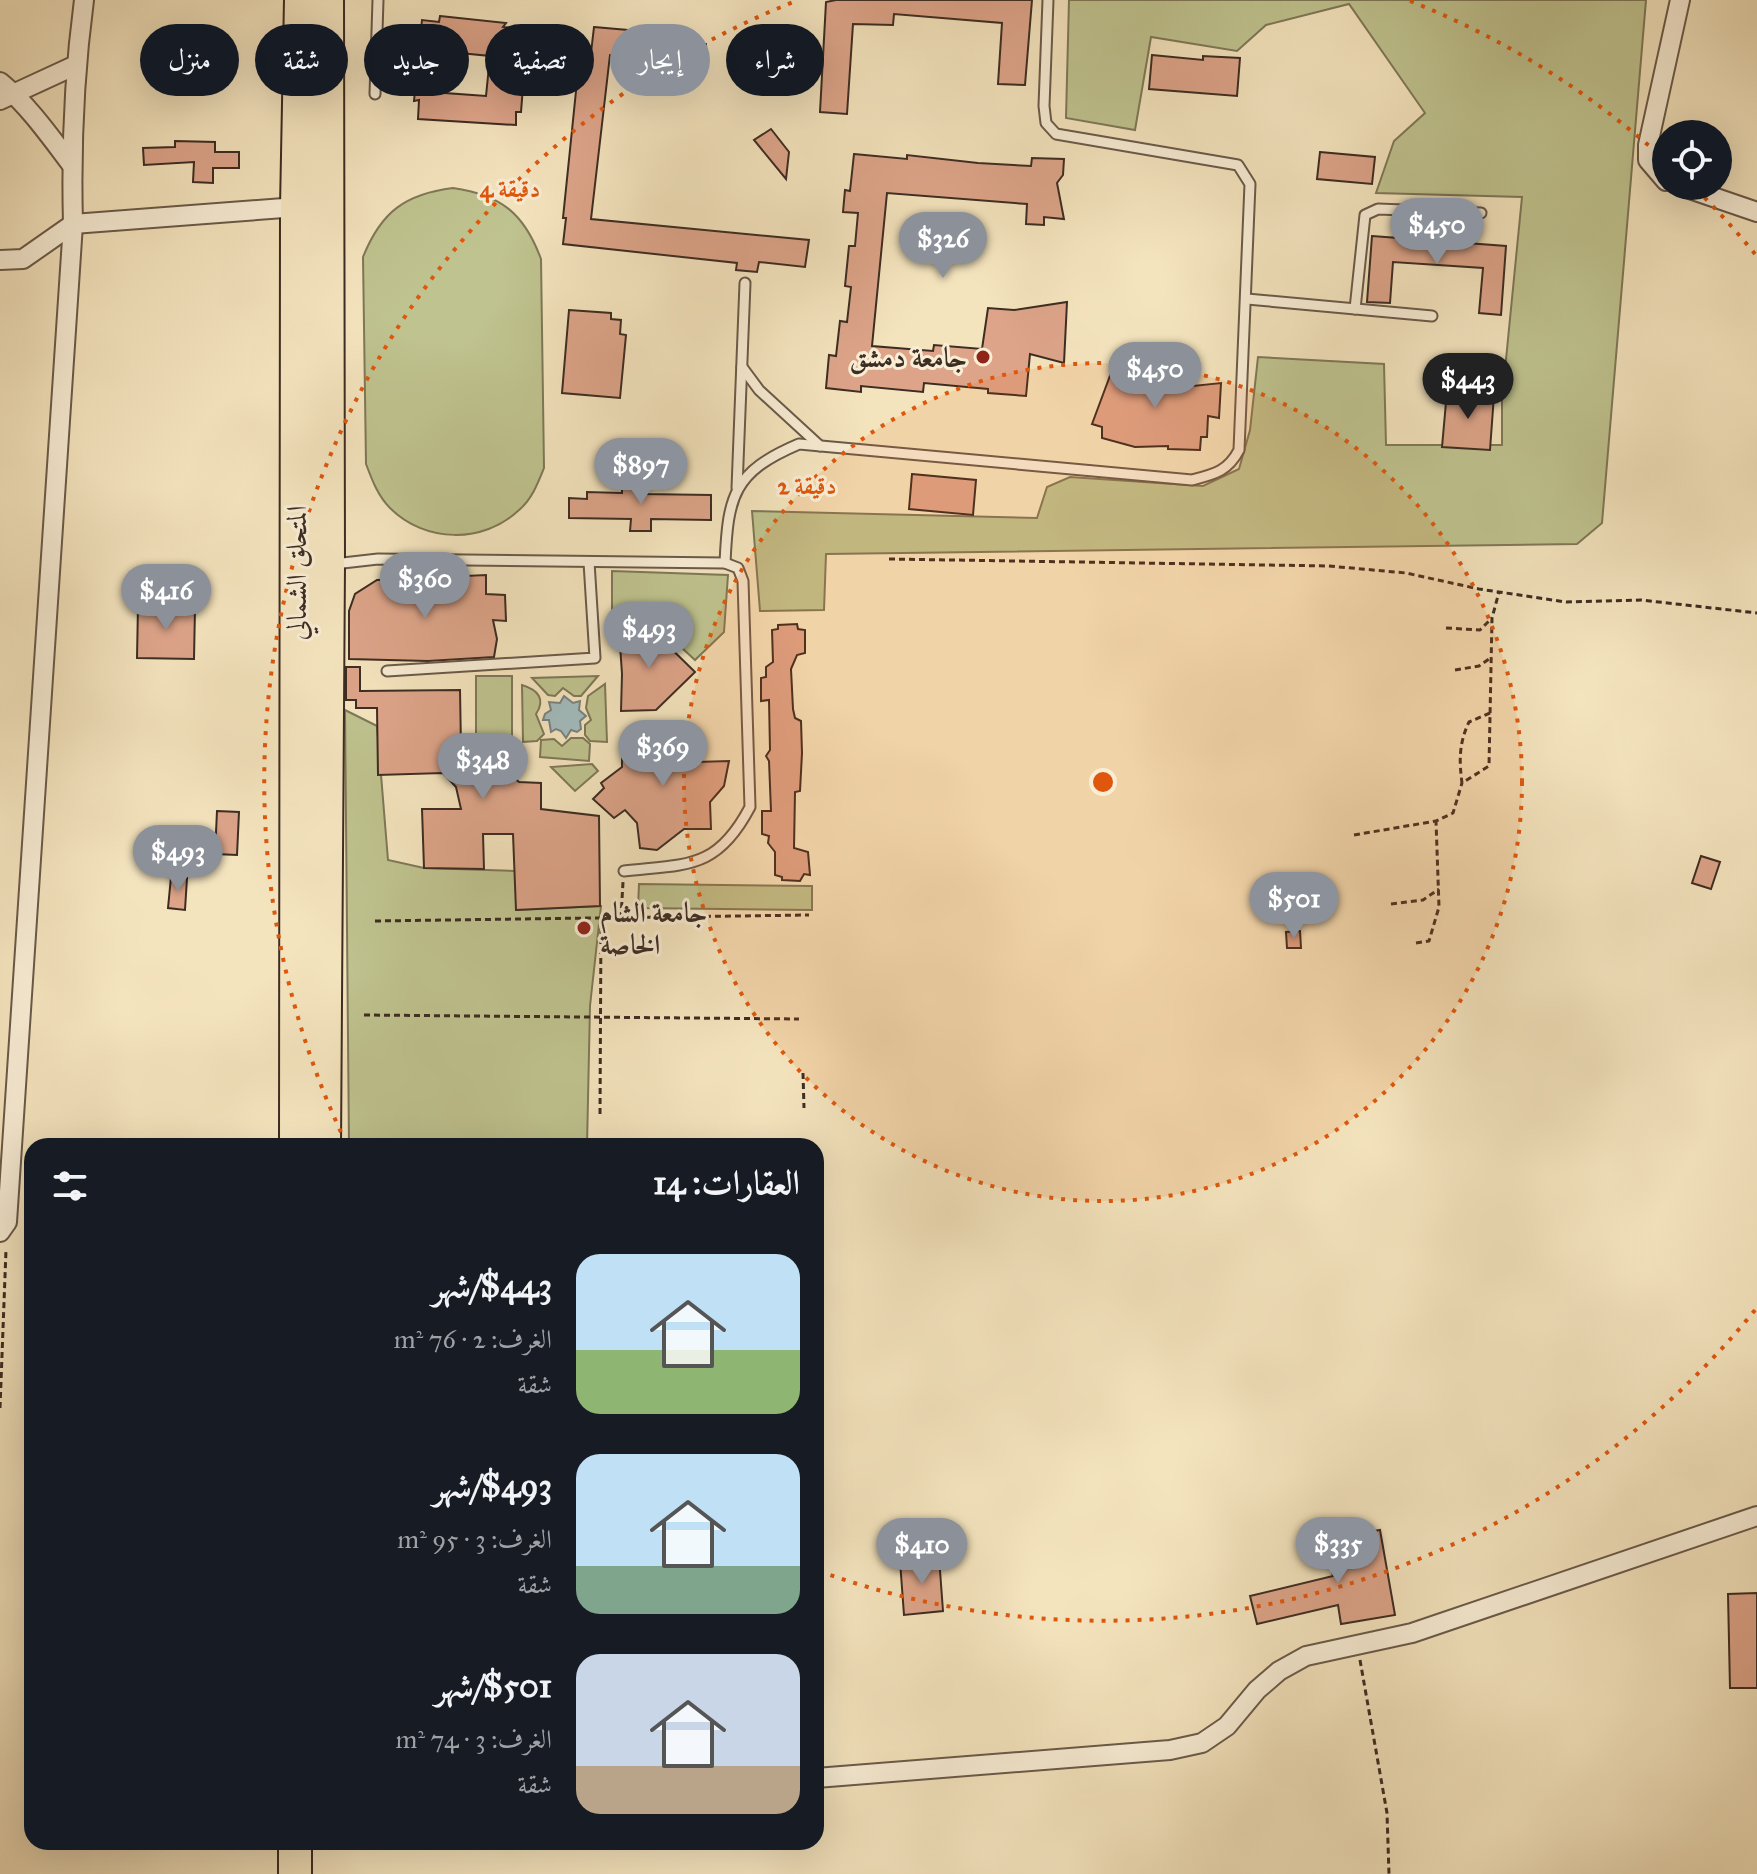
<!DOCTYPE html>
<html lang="ar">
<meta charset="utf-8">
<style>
:root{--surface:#171b24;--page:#242831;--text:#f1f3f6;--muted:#9ea1a6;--accent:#8c9099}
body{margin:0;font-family:"IM FELL Great Primer",Amiri,serif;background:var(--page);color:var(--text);direction:rtl;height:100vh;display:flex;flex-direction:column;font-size:30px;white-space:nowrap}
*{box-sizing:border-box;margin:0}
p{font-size:26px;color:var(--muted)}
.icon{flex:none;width:44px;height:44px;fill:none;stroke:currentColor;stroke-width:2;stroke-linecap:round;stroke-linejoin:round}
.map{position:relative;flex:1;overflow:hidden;direction:ltr}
.details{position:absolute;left:24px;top:1138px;width:800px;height:712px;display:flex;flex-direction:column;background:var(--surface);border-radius:24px;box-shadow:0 8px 32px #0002;direction:rtl}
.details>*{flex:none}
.top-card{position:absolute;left:24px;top:24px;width:800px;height:72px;direction:rtl;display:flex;gap:16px}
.controls{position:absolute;left:1652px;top:120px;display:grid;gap:16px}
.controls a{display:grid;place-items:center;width:80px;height:80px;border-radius:50%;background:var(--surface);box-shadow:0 8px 32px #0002;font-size:40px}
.price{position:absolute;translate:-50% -68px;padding:0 18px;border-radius:28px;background:var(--accent);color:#fff;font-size:26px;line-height:52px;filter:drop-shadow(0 2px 4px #0008)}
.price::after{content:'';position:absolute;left:50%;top:48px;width:24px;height:18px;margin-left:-12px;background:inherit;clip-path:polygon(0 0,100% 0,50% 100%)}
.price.selected{background:#222;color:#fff}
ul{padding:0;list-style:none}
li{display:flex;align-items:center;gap:24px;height:200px;padding:0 24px}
li span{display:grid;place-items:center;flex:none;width:224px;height:160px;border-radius:24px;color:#555}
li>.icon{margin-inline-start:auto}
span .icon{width:96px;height:96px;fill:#fffc;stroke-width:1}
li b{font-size:34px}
h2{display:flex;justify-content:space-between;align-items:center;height:96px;padding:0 24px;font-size:34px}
.pill{padding:0 28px;border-radius:36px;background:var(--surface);box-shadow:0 8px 32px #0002;font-size:28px;line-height:72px}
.pill.selected{background:var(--accent);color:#fff}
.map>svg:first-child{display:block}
</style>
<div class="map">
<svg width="1757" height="1874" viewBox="0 0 1757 1874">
<rect width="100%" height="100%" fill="#f4e4be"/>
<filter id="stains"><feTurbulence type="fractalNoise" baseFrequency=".0025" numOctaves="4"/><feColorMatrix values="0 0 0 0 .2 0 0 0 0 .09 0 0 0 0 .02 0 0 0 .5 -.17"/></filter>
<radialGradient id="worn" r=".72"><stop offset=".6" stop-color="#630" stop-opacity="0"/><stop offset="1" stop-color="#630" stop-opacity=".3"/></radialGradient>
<g fill="#bfc38f" stroke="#7e7858" stroke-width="2">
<polygon points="1069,0 1646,0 1602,523 1577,544 826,554 824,610 760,611 752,511 1037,518 1047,487 1070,477 1203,486 1239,469 1250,430 1258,357 1384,364 1386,445 1502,445 1502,400 1522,197 1376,193 1394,141 1425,113 1349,4 1266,25 1237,51 1151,37 1135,130 1066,118"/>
<path d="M453,188C501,195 524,213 541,259L544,468C538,483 532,499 519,510C483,544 425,543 390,508C378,496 372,480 366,464L363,257C381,212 405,194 453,188Z"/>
<polygon points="612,571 728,575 724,632 695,660 652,620 612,623"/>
<rect x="476" y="676" width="36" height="65"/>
<polygon points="598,676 581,696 574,696 563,688 555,696 548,695 532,678"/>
<polygon points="605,684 607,742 590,741 585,735 585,725 591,720 586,708 588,696"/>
<path d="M522,685C538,690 546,699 536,714L544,734L537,741L523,742Z"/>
<polygon points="345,710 377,726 388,860 424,868 515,871 517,910 601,906 590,1006 587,1146 349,1146"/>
<polygon points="571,738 583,738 590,744 589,761 540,757 541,740 554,739 562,746"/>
<polygon points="592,764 598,771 575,791 551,767"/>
<polygon points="639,884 812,886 812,910 638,908"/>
</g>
<polygon fill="#a2bbbd" stroke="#79827f" stroke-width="2" points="564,696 573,703 580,701 579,710 586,716 580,721 581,729 577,732 571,730 566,738 561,731 556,729 551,732 549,720 543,720 545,714 551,710 549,702 560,703"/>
<g fill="#dda489" stroke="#3c2c22" stroke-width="2" fill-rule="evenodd">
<polygon points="836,0 1032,0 1025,85 998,84 1002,23 894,14 893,25 853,24 847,114 820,112 826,2"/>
<path d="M440,16L506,23L503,27L523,29L522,47L526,48L521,112H516V125L418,119L419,100L414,101L422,20L439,22ZM449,52L490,56L486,96L445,93Z"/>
<polygon points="594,27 696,36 695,42 706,44 704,66 610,55 591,219 809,240 805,267 759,262 757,272 736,270 737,263 563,244 566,218 563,218 580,52 591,53"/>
<polygon points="1152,55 1203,60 1203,56 1240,58 1237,96 1149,89"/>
<polygon points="771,129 789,152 786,179 754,140"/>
<polygon points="175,141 215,142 215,152 239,152 239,168 213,168 213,183 193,182 194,162 144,165 143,148 175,147"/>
<polygon points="1320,152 1375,157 1372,184 1317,179"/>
<polygon points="854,154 907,159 907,155 978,163 1031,166 1032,158 1064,159 1063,175 1057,183 1064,219 1044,217 1044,225 1026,224 1027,204 887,193 872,346 933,351 934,345 982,349 988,308 1014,310 1067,302 1064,363 1030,354 1026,396 988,393 988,389 924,383 923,392 861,386 861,392 826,388 829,355 836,356 840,321 847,322 851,287 845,286 849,246 855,246 858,213 843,212 845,190 850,191"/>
<polygon points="1372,236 1506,246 1501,315 1479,313 1483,268 1393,262 1390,303 1367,302"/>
<polygon points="569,310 611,313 611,319 621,320 620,334 626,335 620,398 562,393"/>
<polygon points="1114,365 1159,368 1162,381 1173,384 1174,388 1221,383 1219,418 1208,416 1207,437 1201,437 1200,450 1168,449 1168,446 1135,447 1102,438 1102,427 1092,424"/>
<polygon points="1447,391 1494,395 1490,450 1442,447"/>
<polygon points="912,474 976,480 973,515 909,509"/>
<polygon points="622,478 643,478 643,494 711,495 711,520 651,519 651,531 630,531 631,519 569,518 569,498 587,499 587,492 622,493"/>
<polygon points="486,575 486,594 505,595 506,621 493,620 497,639 494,657 428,661 349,659 349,611 355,594 377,580"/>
<polygon points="138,606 195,607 194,659 137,658"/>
<polygon points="797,624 798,629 805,630 805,653 797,655 791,669 793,709 795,718 801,721 802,753 800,791 795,792 794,848 808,852 810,875 804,874 800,881 782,880 782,877 775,875 775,852 768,843 769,836 762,834 762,811 771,811 769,761 766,756 770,750 769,700 761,701 761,678 766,677 766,667 773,662 772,630 778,629 778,625"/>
<polygon points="651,629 695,672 656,710 621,711 622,674 619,630"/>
<polygon points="346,667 360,667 360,691 460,690 461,748 513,753 510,774 519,782 541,783 541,809 599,816 600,906 516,910 513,834 483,834 484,869 424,868 422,809 461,809 456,787 443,773 378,775 377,708 356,708 356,700 346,700"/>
<polygon points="666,722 696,762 729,761 724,786 710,802 711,829 684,829 657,850 640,848 637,823 625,810 614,818 593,799 604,788 601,783 622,767 622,742 650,741"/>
<polygon points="217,811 239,812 237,855 215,854"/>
<polygon points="1701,856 1720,862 1711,889 1692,883"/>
<polygon points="171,877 187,878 185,910 168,908"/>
<polygon points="1300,931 1301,948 1287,948 1286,932"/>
<polygon points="1380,1530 1395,1615 1341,1624 1338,1605 1257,1624 1250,1596 1333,1576 1326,1539"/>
<polygon points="939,1557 943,1611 904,1615 900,1561"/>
<polygon points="1757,1593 1757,1688 1730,1688 1728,1594"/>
</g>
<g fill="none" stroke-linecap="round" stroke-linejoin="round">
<g stroke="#6a5a49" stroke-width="13">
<g id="lane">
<polyline points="375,94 378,0"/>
<polyline points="1247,299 1432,316"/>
<polyline points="1355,309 1365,215 1378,209 1481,213"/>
<polyline points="742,367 759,390 820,446"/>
<polyline points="737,488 745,283"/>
<path d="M725,563C728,496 733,472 799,444L1192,480C1215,474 1228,471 1239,450L1250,184L1238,165L1056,134L1046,123L1044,106L1048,0"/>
<path d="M334,564L378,559L725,563L738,568L743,581L750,807C717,870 687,864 624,871"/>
<polyline points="387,671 595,658 589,562"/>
</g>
</g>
<g stroke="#6a5a49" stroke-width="22">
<g id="street">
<path d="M0,82C28,105 49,135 71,164"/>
<polyline points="0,100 76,65"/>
<polyline points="1666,181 1648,160 1648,145 1680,0"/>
<polyline points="1681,186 1757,212"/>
<polyline points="0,260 23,259 73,224 297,207"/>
<path d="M0,1232L7,1222L73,224C71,149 74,75 84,0"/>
<polyline points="816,1778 1170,1750 1202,1743 1227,1726 1257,1690 1279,1671 1306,1656 1412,1633 1757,1516"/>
</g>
</g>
<g stroke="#3c2c22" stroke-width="36">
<g id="highway">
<polyline points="296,1146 297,207 301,0"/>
<polyline points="324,1146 328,565 327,0"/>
<polyline points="295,1874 295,1842"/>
</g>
</g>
<g stroke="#3c2c22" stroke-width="3" stroke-dasharray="6 4" stroke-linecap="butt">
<polyline points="889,559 1329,566 1406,573 1479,589 1566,602 1641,600 1757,613"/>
<polyline points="1446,628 1480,630 1492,618"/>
<polyline points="1455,670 1479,666 1492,657"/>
<path d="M1490,713L1469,722C1459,743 1459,760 1462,783L1489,766L1492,618L1499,592"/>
<polyline points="1354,835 1436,821 1453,813 1462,783"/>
<polyline points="1391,904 1423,900 1439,889"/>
<polyline points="621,918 623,882"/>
<polyline points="375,921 809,915"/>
<polyline points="1416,943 1429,941 1439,907 1436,821"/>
<polyline points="364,1015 799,1019"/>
<polyline points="803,1073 804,1108"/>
<polyline points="600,1114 601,919"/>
<polyline points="0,1408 6,1250"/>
<polyline points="1360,1660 1387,1813 1389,1874"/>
</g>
<use href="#lane" stroke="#f8edd5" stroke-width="9"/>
<use href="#street" stroke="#f8edd5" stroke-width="18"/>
<use href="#highway" stroke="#f4e4be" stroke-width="32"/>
</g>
<circle cx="1103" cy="782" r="419" fill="#df570d" fill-opacity=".12"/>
<g fill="none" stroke="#df570d" stroke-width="4" stroke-dasharray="4 8">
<circle cx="1103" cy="782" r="419"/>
<path d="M1755 1310A839 839 0 0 1 816 1570M346 1143A839 839 0 0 1 796 1M1410 1A839 839 0 0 1 1664 159M1696 189A839 839 0 0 1 1755 254"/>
</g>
<g fill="#8f2418" stroke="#f8edd5" stroke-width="3">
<circle cx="983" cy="357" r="8"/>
<circle cx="584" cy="928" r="8"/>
</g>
<g text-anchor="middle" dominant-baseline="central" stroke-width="6" stroke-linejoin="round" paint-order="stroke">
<g font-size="28" font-weight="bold" fill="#3c2c22" stroke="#f8edd5" text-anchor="end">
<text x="967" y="357">جامعة دمشق</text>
<text x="600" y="912" text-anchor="start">جامعة الشام<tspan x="600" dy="32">الخاصة</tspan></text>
</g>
<g font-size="28" fill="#3c2c22" stroke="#f8edd5">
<text transform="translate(296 573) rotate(-90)">المتحلق الشمالي</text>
</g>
</g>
<circle cx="1103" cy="782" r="12" fill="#df570d" stroke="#f8edd5" stroke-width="4"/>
<g font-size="24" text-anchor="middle" font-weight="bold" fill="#df570d" stroke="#f8edd5" stroke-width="6" stroke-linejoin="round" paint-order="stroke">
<text x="510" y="197">4 دقيقة</text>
<text x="807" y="494">2 دقيقة</text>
</g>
<rect width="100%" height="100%" filter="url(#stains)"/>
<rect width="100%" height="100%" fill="url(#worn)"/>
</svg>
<div class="controls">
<a><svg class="icon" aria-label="locate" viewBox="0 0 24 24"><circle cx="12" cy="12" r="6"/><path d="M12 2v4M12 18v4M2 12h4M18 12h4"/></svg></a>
</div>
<b class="price" style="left:1437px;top:266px">$450</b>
<b class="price" style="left:943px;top:280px">$326</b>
<b class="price" style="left:1155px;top:410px">$450</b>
<b class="price selected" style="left:1468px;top:421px">$443</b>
<b class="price" style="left:641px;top:506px">$897</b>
<b class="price" style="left:425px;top:620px">$360</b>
<b class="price" style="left:166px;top:632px">$416</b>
<b class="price" style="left:649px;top:670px">$493</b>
<b class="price" style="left:663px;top:788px">$369</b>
<b class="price" style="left:483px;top:801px">$348</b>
<b class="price" style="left:178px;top:893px">$493</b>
<b class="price" style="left:1294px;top:940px">$501</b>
<b class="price" style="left:1338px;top:1585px">$335</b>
<b class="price" style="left:922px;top:1586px">$410</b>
<div class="top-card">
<a class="pill">شراء</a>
<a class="pill selected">إيجار</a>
<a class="pill">تصفية</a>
<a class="pill">جديد</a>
<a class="pill">شقة</a>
<a class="pill">منزل</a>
</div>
<section class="details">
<h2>العقارات: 14<svg class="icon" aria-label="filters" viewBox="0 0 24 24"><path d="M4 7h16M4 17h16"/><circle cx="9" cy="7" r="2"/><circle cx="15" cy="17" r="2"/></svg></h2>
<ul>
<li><span style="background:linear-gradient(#bfe0f5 60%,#8fb573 0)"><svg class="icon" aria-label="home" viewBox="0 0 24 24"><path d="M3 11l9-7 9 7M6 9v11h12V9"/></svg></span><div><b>$443/شهر</b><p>الغرف: 2 · 76 m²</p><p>شقة</p></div></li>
<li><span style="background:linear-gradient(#bfe0f5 70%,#7fa58c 0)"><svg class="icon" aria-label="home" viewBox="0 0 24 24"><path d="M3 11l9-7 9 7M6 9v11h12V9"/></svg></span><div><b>$493/شهر</b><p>الغرف: 3 · 95 m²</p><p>شقة</p></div></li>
<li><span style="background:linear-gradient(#c9d6e8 70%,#b9a48a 0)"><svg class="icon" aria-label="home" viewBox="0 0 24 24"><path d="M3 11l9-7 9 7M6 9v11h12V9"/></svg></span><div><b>$501/شهر</b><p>الغرف: 3 · 74 m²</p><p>شقة</p></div></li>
</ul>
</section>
</div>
